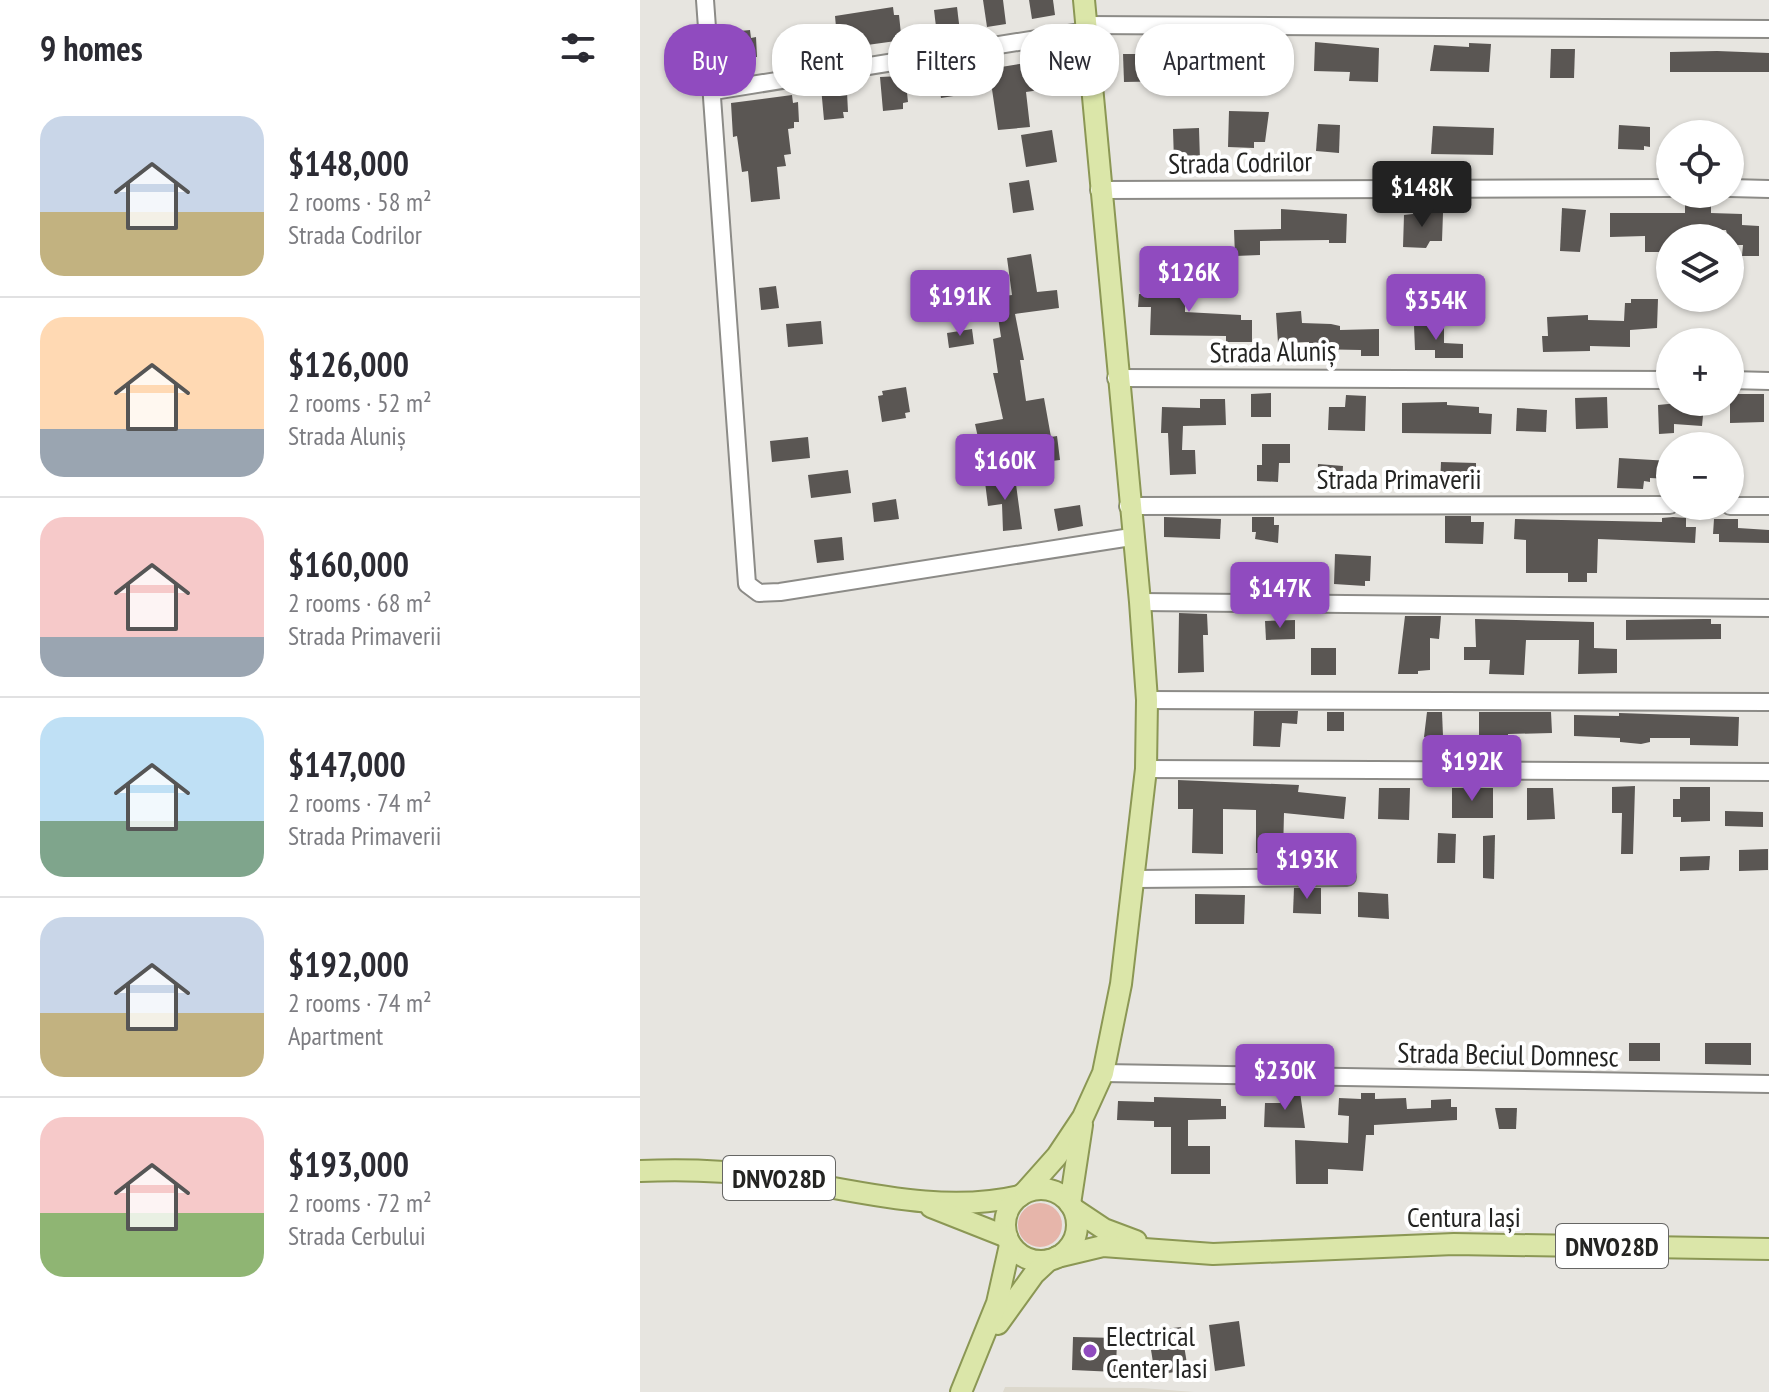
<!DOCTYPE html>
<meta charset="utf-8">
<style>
:root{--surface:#fff;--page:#f7f7f7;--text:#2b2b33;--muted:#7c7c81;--line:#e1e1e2;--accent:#904bbf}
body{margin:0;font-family:"PT Sans Narrow",sans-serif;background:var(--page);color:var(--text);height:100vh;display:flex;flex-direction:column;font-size:30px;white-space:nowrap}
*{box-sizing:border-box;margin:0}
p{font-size:26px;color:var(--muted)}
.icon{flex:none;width:44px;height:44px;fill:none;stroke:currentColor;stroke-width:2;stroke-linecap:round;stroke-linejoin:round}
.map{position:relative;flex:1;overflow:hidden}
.panel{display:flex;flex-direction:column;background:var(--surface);width:640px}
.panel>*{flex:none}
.hud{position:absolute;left:24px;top:24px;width:760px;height:72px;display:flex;gap:16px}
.controls{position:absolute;left:1016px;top:120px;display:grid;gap:16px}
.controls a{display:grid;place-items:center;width:88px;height:88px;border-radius:50%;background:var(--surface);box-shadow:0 2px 6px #0004;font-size:40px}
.price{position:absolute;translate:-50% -68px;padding:0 18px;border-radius:8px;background:var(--accent);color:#fff;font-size:26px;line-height:52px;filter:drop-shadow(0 2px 4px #0008)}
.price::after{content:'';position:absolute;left:50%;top:48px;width:24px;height:18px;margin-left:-12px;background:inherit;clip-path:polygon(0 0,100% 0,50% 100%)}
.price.current{background:#222;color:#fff}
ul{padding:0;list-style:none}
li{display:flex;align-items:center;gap:24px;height:200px;padding:0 40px}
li+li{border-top:2px solid var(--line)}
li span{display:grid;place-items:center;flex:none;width:224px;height:160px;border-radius:24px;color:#555}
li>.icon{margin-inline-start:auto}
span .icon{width:96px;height:96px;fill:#fffc;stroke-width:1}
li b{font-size:34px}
h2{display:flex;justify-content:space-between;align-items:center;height:96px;padding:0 40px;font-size:34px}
.tag{padding:0 28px;border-radius:32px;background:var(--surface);box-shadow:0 2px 6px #0004;font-size:28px;line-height:72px}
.tag.current{background:var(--accent);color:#fff}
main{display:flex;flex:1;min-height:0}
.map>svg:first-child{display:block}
</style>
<main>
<section class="panel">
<h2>9 homes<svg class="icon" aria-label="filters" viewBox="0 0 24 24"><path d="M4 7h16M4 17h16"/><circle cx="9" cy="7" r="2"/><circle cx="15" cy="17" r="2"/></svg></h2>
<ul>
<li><span style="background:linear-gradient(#c9d6e8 60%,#c2b280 0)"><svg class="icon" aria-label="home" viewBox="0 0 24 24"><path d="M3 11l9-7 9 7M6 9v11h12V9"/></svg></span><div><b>$148,000</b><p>2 rooms · 58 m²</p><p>Strada Codrilor</p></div></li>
<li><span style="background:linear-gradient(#ffd9b3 70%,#9aa5b1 0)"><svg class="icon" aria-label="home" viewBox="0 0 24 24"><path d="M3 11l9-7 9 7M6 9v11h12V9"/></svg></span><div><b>$126,000</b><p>2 rooms · 52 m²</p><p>Strada Aluniș</p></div></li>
<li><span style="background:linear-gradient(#f6c9c9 75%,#9aa5b1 0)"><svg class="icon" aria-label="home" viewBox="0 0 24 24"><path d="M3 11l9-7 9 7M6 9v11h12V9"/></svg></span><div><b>$160,000</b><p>2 rooms · 68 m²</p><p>Strada Primaverii</p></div></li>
<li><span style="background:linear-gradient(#bfe0f5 65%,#7fa58c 0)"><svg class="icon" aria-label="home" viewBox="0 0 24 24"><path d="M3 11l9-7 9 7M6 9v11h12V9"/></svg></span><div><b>$147,000</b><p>2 rooms · 74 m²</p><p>Strada Primaverii</p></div></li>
<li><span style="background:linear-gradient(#c9d6e8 60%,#c2b280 0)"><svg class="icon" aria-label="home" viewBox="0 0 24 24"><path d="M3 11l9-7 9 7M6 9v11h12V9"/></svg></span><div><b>$192,000</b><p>2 rooms · 74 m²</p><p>Apartment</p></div></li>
<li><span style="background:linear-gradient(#f6c9c9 60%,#8fb573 0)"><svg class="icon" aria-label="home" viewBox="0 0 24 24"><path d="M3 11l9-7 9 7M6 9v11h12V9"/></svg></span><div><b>$193,000</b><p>2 rooms · 72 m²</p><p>Strada Cerbului</p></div></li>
</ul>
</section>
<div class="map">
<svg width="1129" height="1392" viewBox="0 0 1129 1392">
<rect width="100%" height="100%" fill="#e7e5e0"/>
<polygon fill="#dcd8cc" points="365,1387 502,1388 554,1392 363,1392"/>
<circle fill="#e6b5aa" cx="400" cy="1225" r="22"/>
<g fill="#5a5653">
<polygon points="343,0 363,0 366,24 347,27"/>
<polygon points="389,0 413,0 415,15 392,19"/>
<polygon points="253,7 254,15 259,15 261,34 255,35 256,41 198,49 195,16"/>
<polygon points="317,7 320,32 297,35 294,10"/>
<polygon points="110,30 111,38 116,37 117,57 112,57 113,63 92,65 90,32"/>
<rect x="565" y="40" width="21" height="32"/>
<polygon points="675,42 739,48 738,82 709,81 710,72 674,71"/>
<polygon points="829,43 851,44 849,72 790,71 794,45 829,47"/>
<polygon points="911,49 935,49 934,78 910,78"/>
<polygon points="1077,51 1129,53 1129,72 1030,72 1030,52"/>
<polygon points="415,53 420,87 386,92 390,127 358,130 349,69 392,62 391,56"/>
<polygon points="483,54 541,54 540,81 484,82"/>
<polygon points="323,67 326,94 301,98 297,71"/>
<polygon points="261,76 262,83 266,83 268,102 263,103 263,109 243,111 240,77"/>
<polygon points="201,85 202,93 207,92 208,112 203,112 204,118 184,120 181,87"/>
<polygon points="152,95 153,103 158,102 159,122 154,122 154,128 148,129 151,154 144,155 146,166 137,167 140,199 111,202 108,171 102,172 97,136 93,137 91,103"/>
<polygon points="589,111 629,112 625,142 614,142 614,148 588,147"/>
<polygon points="678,124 700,125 699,153 676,151"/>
<polygon points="979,125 1010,127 1010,147 1004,146 1004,150 978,149"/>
<polygon points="793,126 854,128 853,155 791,154"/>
<polygon points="559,128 560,161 534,162 533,129"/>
<polygon points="412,130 417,162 386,167 381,135"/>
<polygon points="389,180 394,210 373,213 369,183"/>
<polygon points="1045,204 1071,205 1071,213 1102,214 1102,225 1119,226 1119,256 1102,256 1103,245 1090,245 1086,230 1043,230 1043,238 1030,238 1030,252 1005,252 1005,236 970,237 970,213 1045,213"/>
<polygon points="922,208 946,210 940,252 920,251"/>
<polygon points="641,209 707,214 706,243 689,243 689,240 620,241 620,255 595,256 594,230 641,229"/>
<polygon points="781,213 803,213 802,241 790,241 786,248 763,247 764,215"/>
<polygon points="391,254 397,292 417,290 419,308 375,314 384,360 380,360 386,401 404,398 411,437 417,436 420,460 387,464 384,434 339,442 335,424 363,419 353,373 358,373 353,339 361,337 355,297 372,295 367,258"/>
<polygon points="516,273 545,273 545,312 601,315 601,320 612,320 612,342 586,342 586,336 510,335 511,307 498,307 499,294 515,295"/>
<polygon points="136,286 139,308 121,310 119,288"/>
<polygon points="991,299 1018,299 1017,328 990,330 990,347 950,346 950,351 903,352 902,336 908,336 907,317 948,315 948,320 984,321 985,303 991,303"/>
<polygon points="661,311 662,323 691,324 700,326 700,330 739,329 739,356 721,356 721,350 669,349 669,342 638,343 636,313"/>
<polygon points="181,321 183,344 148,347 146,324"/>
<polygon points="804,324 804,343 823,344 823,358 795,358 795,350 775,350 774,325"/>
<polygon points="332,329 334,344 309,348 307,333"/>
<polygon points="266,387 270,412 265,413 266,418 242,422 238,396 243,395 242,391"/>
<polygon points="631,393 631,417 611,417 611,394"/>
<polygon points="1090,394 1124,394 1124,422 1090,423"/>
<polygon points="706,395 726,396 725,431 688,430 689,407 705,407"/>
<polygon points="967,397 968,428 936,429 935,398"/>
<polygon points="560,399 585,399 586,425 543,426 542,450 555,450 556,474 530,475 528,433 521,433 522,407 560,408"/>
<polygon points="807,402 807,405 839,407 839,413 852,414 851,434 762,433 762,403"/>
<polygon points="1038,403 1064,405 1062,426 1034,424 1034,433 1019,434 1018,405"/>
<polygon points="877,408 907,410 906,432 876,431"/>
<polygon points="168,437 170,458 132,462 130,441"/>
<polygon points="622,444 650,444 650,463 639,463 638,482 617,481 617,465 622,465"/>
<polygon points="979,458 1030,461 1030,479 1010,478 1010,482 1004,481 1003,489 977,488"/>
<polygon points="801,462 836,463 836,486 800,485"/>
<polygon points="678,464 703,466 702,485 677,484"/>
<polygon points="208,470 211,493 171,498 168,475"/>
<polygon points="375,477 382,529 363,531 362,504 348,506 345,482"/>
<polygon points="256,499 259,519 234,522 232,503"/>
<polygon points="440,505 443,526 418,531 414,509"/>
<polygon points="805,516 831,516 831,522 844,522 843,544 805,543"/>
<polygon points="524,517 581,519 580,539 524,537"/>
<polygon points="612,517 634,517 634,525 639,525 638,543 615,539 616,532 612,532"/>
<polygon points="1033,517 1046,518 1046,527 1056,527 1055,543 958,539 957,573 947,573 947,582 928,582 928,573 886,573 886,540 874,539 875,519 1022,522 1022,518"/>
<polygon points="1074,519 1098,519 1098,528 1129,530 1129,543 1079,542 1079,534 1073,534"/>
<polygon points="202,537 204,560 177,563 174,540"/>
<polygon points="695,554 731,556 730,581 725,581 725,586 694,584"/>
<polygon points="539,613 567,614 568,635 563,635 564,672 538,673"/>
<polygon points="765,616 801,616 799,639 790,638 790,670 778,671 778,674 758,674"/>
<polygon points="835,619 954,622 954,648 977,649 977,673 938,674 939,640 886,640 884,675 849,674 850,660 824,660 824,647 836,647"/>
<polygon points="1064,619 1071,619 1071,624 1081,624 1081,639 986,640 986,620"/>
<polygon points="655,620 655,639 626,640 625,621"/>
<rect x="671" y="648" width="25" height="27"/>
<polygon points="614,711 658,711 657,724 642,723 640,747 613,746"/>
<rect x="687" y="712" width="17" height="19"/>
<polygon points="787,712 802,712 803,736 784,737"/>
<polygon points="839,712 911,712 912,733 868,734 868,743 839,745"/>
<polygon points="979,713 1099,717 1098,746 1050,745 1050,738 1010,738 1010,742 1001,744 980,742 980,738 934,736 934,715 979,716"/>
<polygon points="538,780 659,785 658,792 706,797 704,819 644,813 643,853 616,853 616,810 583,809 583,854 552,853 553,809 538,809"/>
<polygon points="995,786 993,854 981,854 982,813 972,813 972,787"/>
<polygon points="1040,787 1070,787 1070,821 1041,822 1041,817 1033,817 1033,799 1040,799"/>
<polygon points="739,788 770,788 769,820 738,819"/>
<rect x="812" y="788" width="41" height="30"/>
<polygon points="887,788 913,788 915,819 887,820"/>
<polygon points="1085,811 1123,812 1123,827 1085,826"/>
<polygon points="798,833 816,834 815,863 797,863"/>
<polygon points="855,835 854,879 843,878 843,836"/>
<polygon points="1128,849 1128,870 1099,871 1099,850"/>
<polygon points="1070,856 1069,870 1040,871 1040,857"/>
<polygon points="654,888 681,888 681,914 653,913"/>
<polygon points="718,892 748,894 749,919 718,917"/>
<polygon points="555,894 605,895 604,924 555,924"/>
<rect x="989" y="1043" width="31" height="18"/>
<polygon points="1065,1043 1111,1043 1111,1065 1065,1064"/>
<polygon points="640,1092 660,1092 665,1128 624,1127 625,1103 640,1103"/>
<polygon points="721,1093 735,1093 735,1099 766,1098 767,1109 791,1108 791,1100 811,1099 811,1107 817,1107 817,1120 734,1125 734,1135 726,1135 723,1171 688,1169 688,1184 656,1184 655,1140 708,1143 709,1116 698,1115 699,1098 721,1099"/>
<polygon points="514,1097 581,1099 581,1106 586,1106 586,1119 548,1120 548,1146 570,1146 570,1174 531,1174 531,1127 514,1127 514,1121 477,1120 478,1101 514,1102"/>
<polygon points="855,1108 877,1108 876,1129 859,1129"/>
<polygon points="599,1321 605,1366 575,1371 569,1325"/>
<polygon points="541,1327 548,1370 515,1375 508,1331"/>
<polygon points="433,1337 477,1338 476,1372 432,1370"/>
</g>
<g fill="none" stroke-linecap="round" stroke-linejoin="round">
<g stroke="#8c8b87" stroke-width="20">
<g id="minor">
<polyline points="65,0 107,584 119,593 140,592 491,537"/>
<polyline points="445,25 1129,29"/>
<polyline points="74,91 446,31"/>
<polyline points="1090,188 1129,189"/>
<polyline points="459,190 1030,188"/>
<polyline points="476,378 1030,380"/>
<polyline points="1090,380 1129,381"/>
<polyline points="488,506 1030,505"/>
<polyline points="1090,506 1129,506"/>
<polyline points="500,602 1129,608"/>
<polyline points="507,700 1129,702"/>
<polyline points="506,769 1129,772"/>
<polyline points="496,879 707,877"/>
<polyline points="463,1073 1129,1084"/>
</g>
</g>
<g stroke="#8b9754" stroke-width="24">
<g id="major">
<path d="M0,1171C43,1169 93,1171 136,1178C216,1190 299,1215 380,1196"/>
<circle cx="401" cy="1225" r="36"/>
<polyline points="385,1192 417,1156 443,1117 463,1073 481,984 506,769 507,700 500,602 444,0"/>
<polyline points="430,1204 442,1125"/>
<polyline points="291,1207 367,1237"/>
<polyline points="434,1209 464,1229 496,1241"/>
<polyline points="417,1257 463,1246 573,1254 814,1244 1129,1249"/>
<polyline points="358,1324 394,1274 409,1260"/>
<polyline points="321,1392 357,1303 370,1245"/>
</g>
</g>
<use href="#minor" stroke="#fff" stroke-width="16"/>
<use href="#major" stroke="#dbe6a9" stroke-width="20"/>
</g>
<circle fill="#904bbf" stroke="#fff" stroke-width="3" cx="450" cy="1351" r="8"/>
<g text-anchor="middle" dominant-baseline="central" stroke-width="8" stroke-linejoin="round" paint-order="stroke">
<g fill="#fff" stroke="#666664" stroke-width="2">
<rect x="83" y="1156" width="112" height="44" rx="6"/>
<rect x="916" y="1224" width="112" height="44" rx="6"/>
</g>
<g font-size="26" font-weight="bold" fill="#242422">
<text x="139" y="1178">DNVO28D</text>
<text x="972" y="1246">DNVO28D</text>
</g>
<g font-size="28" fill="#242422" stroke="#fff">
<text transform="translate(600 162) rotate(-1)">Strada Codrilor</text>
<text transform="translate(633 351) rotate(-1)">Strada Aluniș</text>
<text x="759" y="478">Strada Primaverii</text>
<text transform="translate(868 1054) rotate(1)">Strada Beciul Domnesc</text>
<text x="824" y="1216">Centura Iași</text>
</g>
<g font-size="28" fill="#242422" stroke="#fff" text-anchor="start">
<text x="466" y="1335">Electrical<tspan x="466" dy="32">Center Iasi</tspan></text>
</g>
</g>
</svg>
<div class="controls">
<a><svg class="icon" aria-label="locate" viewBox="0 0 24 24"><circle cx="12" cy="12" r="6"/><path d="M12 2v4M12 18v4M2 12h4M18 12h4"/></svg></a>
<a><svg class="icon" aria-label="layers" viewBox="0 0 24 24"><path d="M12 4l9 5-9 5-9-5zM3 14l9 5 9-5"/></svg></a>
<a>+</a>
<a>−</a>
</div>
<b class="price current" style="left:782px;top:229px">$148K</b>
<b class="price" style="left:549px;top:314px">$126K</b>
<b class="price" style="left:320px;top:338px">$191K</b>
<b class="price" style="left:796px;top:342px">$354K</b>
<b class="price" style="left:365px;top:502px">$160K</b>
<b class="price" style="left:640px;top:630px">$147K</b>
<b class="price" style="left:832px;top:803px">$192K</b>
<b class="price" style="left:667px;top:901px">$193K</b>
<b class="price" style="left:645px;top:1112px">$230K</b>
<div class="hud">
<a class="tag current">Buy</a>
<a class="tag">Rent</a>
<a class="tag">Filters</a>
<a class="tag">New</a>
<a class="tag">Apartment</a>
</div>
</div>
</main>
